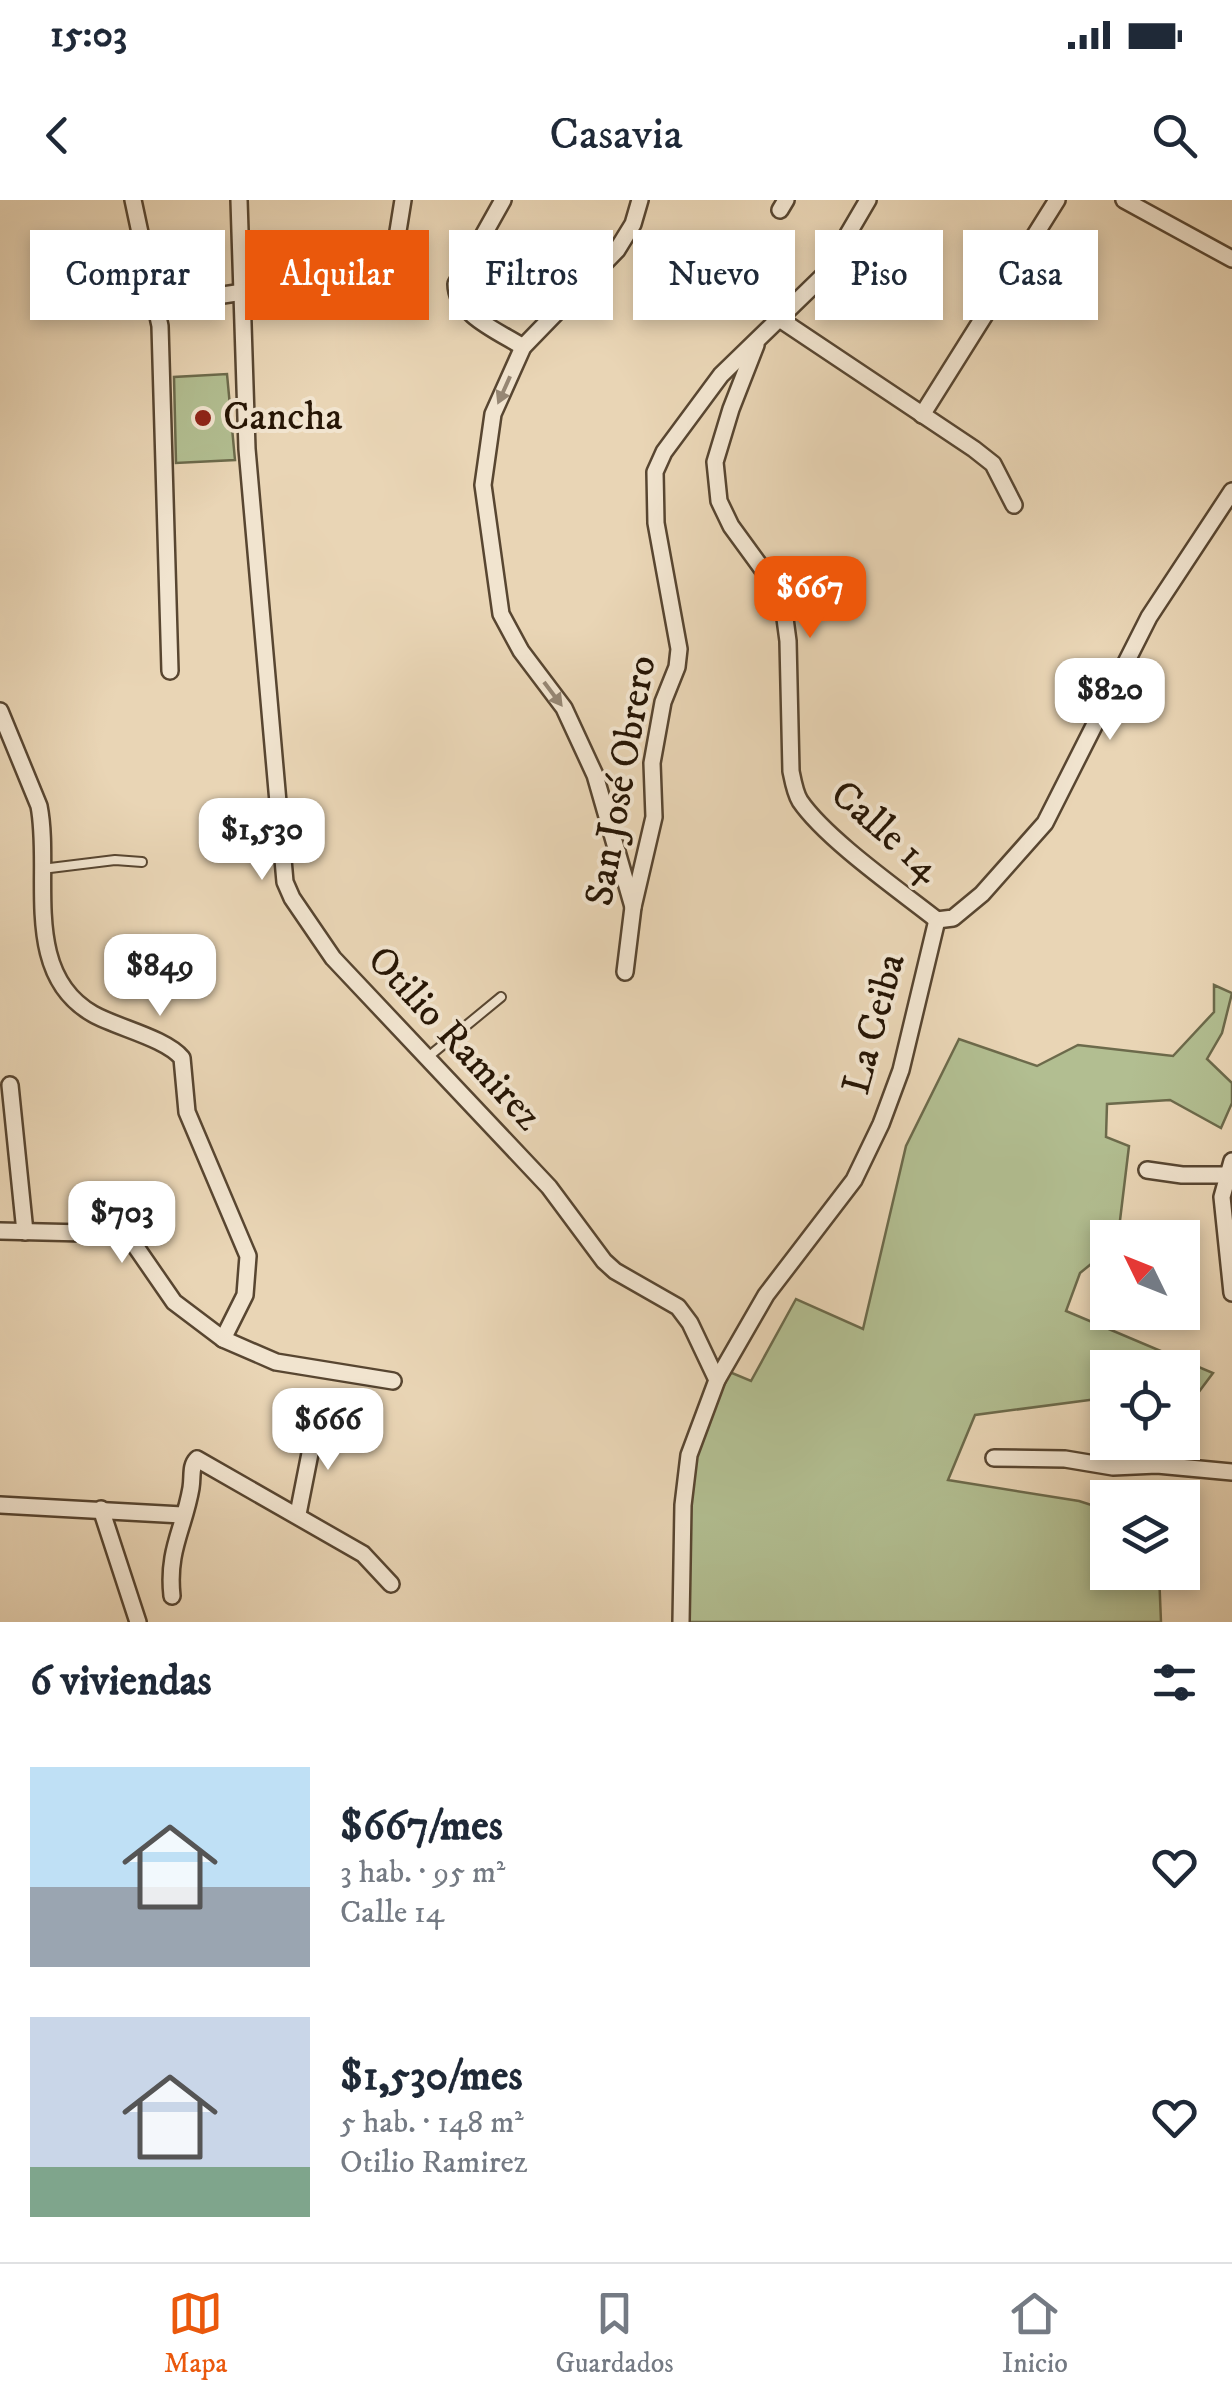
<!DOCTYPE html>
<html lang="es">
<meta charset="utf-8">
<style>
:root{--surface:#fff;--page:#f2f2f3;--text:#1f2937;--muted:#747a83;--line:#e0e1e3;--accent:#ea580c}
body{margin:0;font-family:"IM FELL DW Pica",serif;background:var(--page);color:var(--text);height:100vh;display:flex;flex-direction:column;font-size:38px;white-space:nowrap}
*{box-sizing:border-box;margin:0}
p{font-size:32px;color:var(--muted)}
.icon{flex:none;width:55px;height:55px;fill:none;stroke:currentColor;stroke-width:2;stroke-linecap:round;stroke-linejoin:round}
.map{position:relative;height:1422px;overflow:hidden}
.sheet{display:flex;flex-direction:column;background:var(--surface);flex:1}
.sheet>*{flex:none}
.hud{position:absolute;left:30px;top:30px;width:1172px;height:90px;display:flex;gap:20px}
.needle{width:65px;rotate:313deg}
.controls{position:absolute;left:1090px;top:1020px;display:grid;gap:20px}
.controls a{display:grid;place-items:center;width:110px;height:110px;border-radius:0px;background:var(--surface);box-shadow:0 5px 15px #0003;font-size:50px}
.price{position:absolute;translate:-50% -85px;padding:0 22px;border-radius:20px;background:#fff;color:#222;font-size:32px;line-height:65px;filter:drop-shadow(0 2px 5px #0008)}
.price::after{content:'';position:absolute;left:50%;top:60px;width:30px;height:22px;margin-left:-15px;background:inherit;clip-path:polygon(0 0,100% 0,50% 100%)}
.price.on{background:var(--accent);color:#fff}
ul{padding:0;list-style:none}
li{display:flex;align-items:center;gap:30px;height:250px;padding:0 30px}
li span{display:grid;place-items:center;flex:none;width:280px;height:200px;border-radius:0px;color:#555}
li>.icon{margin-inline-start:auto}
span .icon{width:120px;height:120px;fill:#fffc;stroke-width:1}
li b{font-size:42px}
h2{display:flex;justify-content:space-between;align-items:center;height:120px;padding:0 30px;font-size:42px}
.tag{padding:0 35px;border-radius:0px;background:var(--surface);box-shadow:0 5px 15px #0003;font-size:35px;line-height:90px}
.tag.on{background:var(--accent);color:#fff}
.status{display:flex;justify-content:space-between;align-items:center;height:70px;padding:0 50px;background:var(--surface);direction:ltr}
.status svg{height:28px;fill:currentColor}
header{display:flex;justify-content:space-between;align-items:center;height:130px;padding:0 30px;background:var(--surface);font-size:45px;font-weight:600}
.tabs{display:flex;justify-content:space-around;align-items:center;height:140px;border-top:2px solid var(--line);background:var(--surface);font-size:28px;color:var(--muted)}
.tabs a{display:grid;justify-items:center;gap:5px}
.tabs .on{color:var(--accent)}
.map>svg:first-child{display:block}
</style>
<div class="status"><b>15:03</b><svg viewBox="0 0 49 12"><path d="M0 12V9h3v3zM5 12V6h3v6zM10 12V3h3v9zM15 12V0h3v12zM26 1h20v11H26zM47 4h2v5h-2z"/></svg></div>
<header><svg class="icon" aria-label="back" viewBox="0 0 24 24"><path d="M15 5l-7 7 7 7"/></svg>Casavia<svg class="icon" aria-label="search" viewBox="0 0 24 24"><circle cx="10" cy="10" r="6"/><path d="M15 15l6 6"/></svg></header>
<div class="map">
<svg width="1232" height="1422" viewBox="0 0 1232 1422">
<rect width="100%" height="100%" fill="#e9d5b5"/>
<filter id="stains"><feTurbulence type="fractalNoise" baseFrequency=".002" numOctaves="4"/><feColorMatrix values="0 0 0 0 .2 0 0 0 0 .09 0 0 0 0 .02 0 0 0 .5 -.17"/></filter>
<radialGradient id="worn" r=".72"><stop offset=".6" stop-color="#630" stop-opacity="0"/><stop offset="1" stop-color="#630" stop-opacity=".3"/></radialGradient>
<g fill="#b2be91" stroke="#6c6a4b" stroke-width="2.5">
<polygon points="227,174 235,260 176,263 174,177"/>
<polygon points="1214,785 1232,793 1222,833 1207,859 1232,883 1232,903 1221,928 1170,900 1107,904 1106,937 1129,946 1118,1037 1108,1038 1107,1051 1080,1073 1066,1111 1213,1173 1183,1213 1182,1168 1108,1168 1107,1200 1097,1199 975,1215 948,1280 1079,1301 1107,1310 1108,1372 1159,1373 1161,1422 680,1422 687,1272 720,1168 751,1181 796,1099 863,1129 906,946 959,839 1037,866 1078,845 1173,856 1214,812"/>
</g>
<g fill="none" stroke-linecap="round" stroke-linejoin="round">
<g stroke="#584631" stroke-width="12">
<g id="service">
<polyline points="42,669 115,660 142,662"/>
<polyline points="428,857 501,797"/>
</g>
</g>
<g stroke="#584631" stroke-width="20">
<g id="minor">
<polyline points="133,0 160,126 170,471"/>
<polyline points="239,0 247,249 285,682 292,698 333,758 549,987 604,1061 615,1071 678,1107 690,1123 717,1180"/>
<path d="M503,0L456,84C456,115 500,132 523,147"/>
<polyline points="1124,0 1232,59"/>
<polyline points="780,10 786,0"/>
<polyline points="389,87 403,0"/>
<polyline points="156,105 243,92"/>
<polyline points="778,118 974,249 993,264 1014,305"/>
<path d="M756,145L731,209L715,262L719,301L731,326L782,396L788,441L791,571C793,581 795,593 800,601C826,639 899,690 937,720"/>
<polyline points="922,215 1057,0"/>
<path d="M0,511L39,606C52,672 20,773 93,814C118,828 165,838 182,858L187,912L248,1056L245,1095L223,1139"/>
<polyline points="633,707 595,575 564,508 521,451 501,414 483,285 493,214 523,147 617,50 633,24 640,0"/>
<polyline points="937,720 953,718 982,694 1045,623 1149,417 1232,291"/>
<polyline points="625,772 633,707 654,617 652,563 663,502 677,467 679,449 656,323 655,272 664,252 721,175 824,75 868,0"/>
<polyline points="10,885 25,1032"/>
<polyline points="1232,961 1222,997 1232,1093"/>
<polyline points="1147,970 1182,975 1232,975"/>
<polyline points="0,1031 127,1034 174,1102 223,1139 276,1162 393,1181"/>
<polyline points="994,1258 1065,1259 1113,1267 1157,1265 1232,1272"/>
<polyline points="0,1305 182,1315"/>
<polyline points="101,1309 138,1422"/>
<polyline points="298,1314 316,1223"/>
<path d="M172,1396C167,1350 184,1329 191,1288C193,1276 190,1266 197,1259L363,1354L391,1384"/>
<polyline points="681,1422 683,1305 689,1255 717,1180 766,1095 854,980 881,924 901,870 937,720"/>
</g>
</g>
<use href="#service" stroke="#f1e4cf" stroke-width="8"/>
<use href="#minor" stroke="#f1e4cf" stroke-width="15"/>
</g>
<defs><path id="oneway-solid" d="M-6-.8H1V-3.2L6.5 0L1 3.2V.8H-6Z" transform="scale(2.5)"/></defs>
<g fill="#968774">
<use href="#oneway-solid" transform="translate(504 190) rotate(114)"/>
<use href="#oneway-solid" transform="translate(553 494) rotate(53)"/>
</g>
<circle fill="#8f2418" stroke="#f1e4cf" stroke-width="4" cx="203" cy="218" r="10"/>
<g text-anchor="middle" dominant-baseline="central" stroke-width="8" stroke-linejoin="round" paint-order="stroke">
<g font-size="40" fill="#271605" stroke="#f1e4cf" text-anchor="start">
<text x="223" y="218">Cancha</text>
</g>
<g font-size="40" fill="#271605" stroke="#f1e4cf">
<text transform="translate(622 581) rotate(-80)">San José Obrero</text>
<text transform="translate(885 632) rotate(41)">Calle 14</text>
<text transform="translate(875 824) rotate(-75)">La Ceiba</text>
<text transform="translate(454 839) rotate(47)">Otilio Ramirez</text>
</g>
</g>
<rect width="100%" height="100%" filter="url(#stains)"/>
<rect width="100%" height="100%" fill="url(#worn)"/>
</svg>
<div class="controls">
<a><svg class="needle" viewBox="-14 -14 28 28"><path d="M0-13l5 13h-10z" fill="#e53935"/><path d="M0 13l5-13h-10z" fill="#747a83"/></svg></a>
<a><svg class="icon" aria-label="locate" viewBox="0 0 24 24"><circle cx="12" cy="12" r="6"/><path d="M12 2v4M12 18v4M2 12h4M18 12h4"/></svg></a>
<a><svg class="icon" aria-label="layers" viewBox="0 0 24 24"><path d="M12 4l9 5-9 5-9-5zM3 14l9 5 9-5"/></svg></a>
</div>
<b class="price on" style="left:810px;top:441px">$667</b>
<b class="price" style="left:1110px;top:543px">$820</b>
<b class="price" style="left:262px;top:683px">$1,530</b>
<b class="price" style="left:160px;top:819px">$849</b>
<b class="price" style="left:122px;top:1066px">$703</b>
<b class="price" style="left:328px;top:1273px">$666</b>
<div class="hud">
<a class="tag">Comprar</a>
<a class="tag on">Alquilar</a>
<a class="tag">Filtros</a>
<a class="tag">Nuevo</a>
<a class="tag">Piso</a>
<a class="tag">Casa</a>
</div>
</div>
<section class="sheet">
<h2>6 viviendas<svg class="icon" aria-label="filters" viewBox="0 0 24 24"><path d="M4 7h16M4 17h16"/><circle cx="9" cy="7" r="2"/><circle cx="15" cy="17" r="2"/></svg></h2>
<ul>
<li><span style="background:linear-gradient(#bfe0f5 60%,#9aa5b1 0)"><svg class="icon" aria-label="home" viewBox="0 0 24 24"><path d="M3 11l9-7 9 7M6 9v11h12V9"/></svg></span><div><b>$667/mes</b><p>3 hab. · 95 m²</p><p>Calle 14</p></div><svg class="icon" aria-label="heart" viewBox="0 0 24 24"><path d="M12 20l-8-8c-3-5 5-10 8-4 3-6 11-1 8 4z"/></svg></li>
<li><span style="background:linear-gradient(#c9d6e8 75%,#7fa58c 0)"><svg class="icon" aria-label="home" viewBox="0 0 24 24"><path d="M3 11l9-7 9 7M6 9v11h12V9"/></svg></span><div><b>$1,530/mes</b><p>5 hab. · 148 m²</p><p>Otilio Ramirez</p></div><svg class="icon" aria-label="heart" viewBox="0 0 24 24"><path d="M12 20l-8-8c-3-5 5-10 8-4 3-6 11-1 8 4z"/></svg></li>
</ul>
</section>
<nav class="tabs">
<a class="on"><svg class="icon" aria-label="map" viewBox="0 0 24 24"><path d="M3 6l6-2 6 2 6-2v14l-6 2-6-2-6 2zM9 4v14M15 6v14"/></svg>Mapa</a>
<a><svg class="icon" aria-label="saved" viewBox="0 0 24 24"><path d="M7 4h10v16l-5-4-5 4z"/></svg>Guardados</a>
<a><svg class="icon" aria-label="home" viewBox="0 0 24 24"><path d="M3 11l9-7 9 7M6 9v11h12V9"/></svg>Inicio</a>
</nav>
